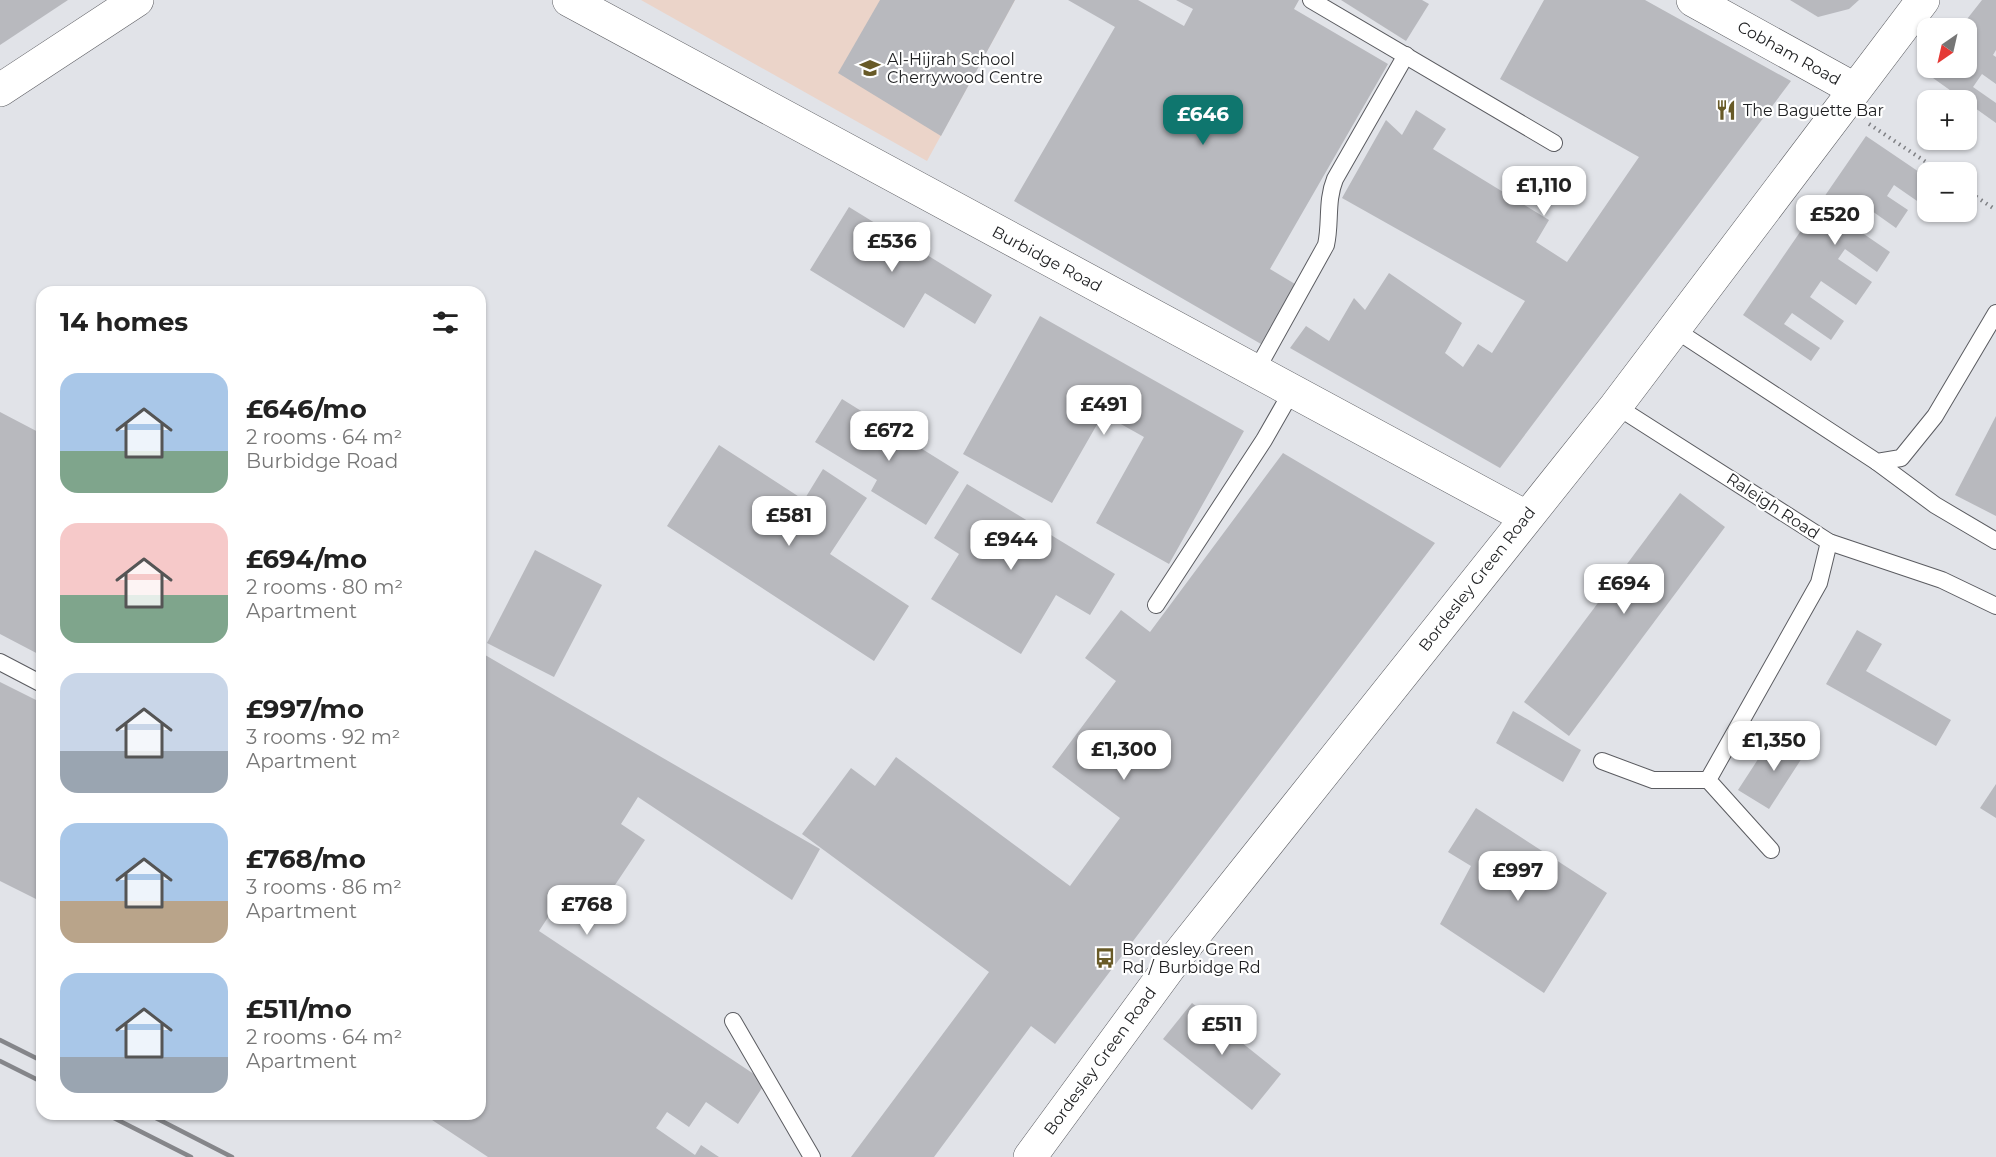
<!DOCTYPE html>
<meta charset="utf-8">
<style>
:root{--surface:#fff;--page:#f6f6f6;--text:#222;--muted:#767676;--accent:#0f766e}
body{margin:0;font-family:Montserrat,sans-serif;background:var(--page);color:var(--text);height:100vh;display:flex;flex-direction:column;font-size:22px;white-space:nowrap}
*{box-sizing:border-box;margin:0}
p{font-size:20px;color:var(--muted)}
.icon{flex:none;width:33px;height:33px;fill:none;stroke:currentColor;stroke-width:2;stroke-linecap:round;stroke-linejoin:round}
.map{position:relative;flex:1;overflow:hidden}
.side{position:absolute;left:36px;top:286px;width:450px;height:834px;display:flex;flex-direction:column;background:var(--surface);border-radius:18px;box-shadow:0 2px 4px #0004}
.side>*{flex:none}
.needle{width:39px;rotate:214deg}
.controls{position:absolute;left:1917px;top:18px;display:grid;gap:12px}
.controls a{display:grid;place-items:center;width:60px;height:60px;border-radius:12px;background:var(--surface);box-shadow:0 2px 4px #0004;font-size:30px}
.price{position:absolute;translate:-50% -51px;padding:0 14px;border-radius:12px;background:#fff;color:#222;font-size:20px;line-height:39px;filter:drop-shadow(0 2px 3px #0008)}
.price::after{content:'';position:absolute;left:50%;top:36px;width:18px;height:14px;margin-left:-9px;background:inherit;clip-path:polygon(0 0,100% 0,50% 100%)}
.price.selected{background:var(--accent);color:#fff}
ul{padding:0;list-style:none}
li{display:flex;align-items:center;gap:18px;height:150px;padding:0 24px}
li span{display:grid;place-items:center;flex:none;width:168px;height:120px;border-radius:18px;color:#555}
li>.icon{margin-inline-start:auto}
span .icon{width:72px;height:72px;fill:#fffc;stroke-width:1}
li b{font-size:26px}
h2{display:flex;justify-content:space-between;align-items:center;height:72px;padding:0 24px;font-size:26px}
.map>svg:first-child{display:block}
</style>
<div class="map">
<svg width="1996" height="1157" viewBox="0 0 1996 1157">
<rect width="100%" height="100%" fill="#e1e3e8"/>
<polygon fill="#ebd4c9" points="641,0 1015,0 927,161"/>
<g fill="#b8b9be">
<polygon points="0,0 68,0 0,45"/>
<polygon points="880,0 1015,0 941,136 838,73"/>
<polygon points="1068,0 1138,0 1184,26 1193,9 1176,0 1299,0 1294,9 1388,64 1270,269 1295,284 1261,344 1014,201 1115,27"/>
<polygon points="1341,0 1422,0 1429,4 1406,41"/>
<polygon points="1544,0 1645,0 1791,81 1500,468 1290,348 1306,326 1329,341 1354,298 1365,310 1389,273 1462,323 1445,353 1463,367 1478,344 1492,353 1525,301 1342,198 1386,120 1402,135 1416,110 1446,129 1433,149 1549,220 1536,242 1567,262 1639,157 1500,79"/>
<polygon points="1790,0 1859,0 1849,9 1818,17"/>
<polygon points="1982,0 1996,0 1996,50 1993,55 1996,57 1996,84 1982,74 1973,87 1996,103 1996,123 1926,73 1930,68 1966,68 1966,28 1960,28"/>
<polygon points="1866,136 1928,178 1928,192 1920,203 1894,185 1887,196 1908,210 1896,228 1872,211 1858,230 1890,252 1877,272 1845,249 1838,259 1872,282 1856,305 1821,281 1810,297 1844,321 1831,340 1792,313 1784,324 1820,348 1811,361 1743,315"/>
<polygon points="849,207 992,295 975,324 925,293 904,328 810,270"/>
<polygon points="1040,316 1244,431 1169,564 1096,523 1144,437 1103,414 1052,503 963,454"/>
<polygon points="842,399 959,472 926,525 871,491 877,480 815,442"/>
<polygon points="0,412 42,434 42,656 0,634"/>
<polygon points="1996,416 1996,516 1955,495"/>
<polygon points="719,445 804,500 823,469 867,498 830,554 909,606 874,661 667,526"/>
<polygon points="1283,453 1435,543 1055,1044 1031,1026 934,1157 851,1157 989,972 802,834 851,768 875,786 896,757 1070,886 1120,818 1052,767 1116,681 1085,658 1121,610 1150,632"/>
<polygon points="967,484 1115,574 1090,615 1056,595 1021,654 931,599 959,554 934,538"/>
<polygon points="1680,493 1725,527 1569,736 1524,702"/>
<polygon points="535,550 602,585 554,677 487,643"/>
<polygon points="1857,630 1882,644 1866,671 1951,720 1936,746 1826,684"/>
<polygon points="480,652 820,849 792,900 638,797 621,824 645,840 591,921 560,899 539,931 766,1082 738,1124 706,1102 689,1127 667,1112 656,1128 695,1155 701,1145 719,1157 488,1157 423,1114 480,1114"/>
<polygon points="0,682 42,703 42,902 0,881"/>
<polygon points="1513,711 1581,750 1563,782 1496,743"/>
<polygon points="1799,732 1813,741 1769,809 1738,790 1766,747 1782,758"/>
<polygon points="1996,784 1996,818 1980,808"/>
<polygon points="1476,808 1607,893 1544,993 1440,924 1471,866 1448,852"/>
<polygon points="1192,1003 1281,1074 1252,1110 1163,1039"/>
</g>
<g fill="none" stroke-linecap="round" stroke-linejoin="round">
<g stroke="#5b5c61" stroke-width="18">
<g id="service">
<polyline points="1311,0 1554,143"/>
<polyline points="1674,329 1877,462 1901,458 1935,416 1996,313"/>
<path d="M1256,371L1326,245C1331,223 1326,201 1335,179L1406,55"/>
<polyline points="1616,406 1829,542 1942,580 1996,606"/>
<polyline points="1877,462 1935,505 1996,541"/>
<polyline points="1156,605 1264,440 1292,391"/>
<polyline points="0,662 42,684"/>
<polyline points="1602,761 1653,780 1708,780"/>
<polyline points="1771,850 1708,780 1819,583 1829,542"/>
<polyline points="733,1021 812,1157"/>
</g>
</g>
<g stroke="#5b5c61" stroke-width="34">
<g id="minor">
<polyline points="569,0 1526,517"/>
<polyline points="1693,0 1854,89"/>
<polyline points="0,90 137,0"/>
</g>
</g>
<g stroke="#5b5c61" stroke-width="34">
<polyline id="secondary" points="1030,1157 1179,954 1616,406 1923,0"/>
</g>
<g stroke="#7f8084" stroke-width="4" stroke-dasharray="1.5 4.5" stroke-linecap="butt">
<polyline points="1869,124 1941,172"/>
<polyline points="1966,190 1996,210"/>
</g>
<use href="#service" stroke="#fff" stroke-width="16"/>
<use href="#minor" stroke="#fff" stroke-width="33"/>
<use href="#secondary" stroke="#fff" stroke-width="33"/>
<g stroke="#85868a" stroke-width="4.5">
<polyline points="0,1040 42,1061"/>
<polyline points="0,1061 42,1082"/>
<polyline points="106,1114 191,1157"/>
<polyline points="148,1114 232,1157"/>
</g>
</g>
<defs>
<g id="school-bare" transform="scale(1.62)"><path d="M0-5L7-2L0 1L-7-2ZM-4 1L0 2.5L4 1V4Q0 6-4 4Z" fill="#685a27" stroke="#fff" stroke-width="2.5" paint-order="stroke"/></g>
<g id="restaurant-bare" transform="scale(1.62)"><path d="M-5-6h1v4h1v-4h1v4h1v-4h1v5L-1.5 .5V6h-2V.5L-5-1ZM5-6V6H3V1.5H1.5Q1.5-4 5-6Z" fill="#685a27" stroke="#fff" stroke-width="2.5" paint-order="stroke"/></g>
<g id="bus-bare" transform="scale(1.62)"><path d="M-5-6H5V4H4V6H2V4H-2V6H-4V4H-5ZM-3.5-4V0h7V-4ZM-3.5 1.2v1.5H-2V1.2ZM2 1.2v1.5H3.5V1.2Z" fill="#685a27" stroke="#fff" stroke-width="2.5" paint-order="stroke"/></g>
</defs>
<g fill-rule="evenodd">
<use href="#school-bare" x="870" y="68"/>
<use href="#restaurant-bare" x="1726" y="110"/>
<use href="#bus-bare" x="1105" y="958"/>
</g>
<g text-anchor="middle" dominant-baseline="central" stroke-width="4.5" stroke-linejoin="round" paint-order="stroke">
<g font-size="16" fill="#1f2022" stroke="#fff">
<text transform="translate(1789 53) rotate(29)">Cobham Road</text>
<text transform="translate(1047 259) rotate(28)">Burbidge Road</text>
<text transform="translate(1773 506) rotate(33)">Raleigh Road</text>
<text transform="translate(1477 579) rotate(-52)">Bordesley Green Road</text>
<text transform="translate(1100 1061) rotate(-54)">Bordesley Green Road</text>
</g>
<g font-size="16" fill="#1f2022" stroke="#fff" text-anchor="start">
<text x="887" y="59">Al-Hijrah School<tspan x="887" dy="18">Cherrywood Centre</tspan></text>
<text x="1743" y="110">The Baguette Bar</text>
<text x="1122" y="949">Bordesley Green<tspan x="1122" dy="18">Rd / Burbidge Rd</tspan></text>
</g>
</g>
</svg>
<div class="controls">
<a><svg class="needle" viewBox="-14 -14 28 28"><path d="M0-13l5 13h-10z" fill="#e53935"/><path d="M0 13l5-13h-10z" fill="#767676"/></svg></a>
<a>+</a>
<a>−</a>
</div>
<b class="price selected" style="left:1203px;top:146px">£646</b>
<b class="price" style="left:1544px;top:217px">£1,110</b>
<b class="price" style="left:1835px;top:246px">£520</b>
<b class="price" style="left:892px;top:273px">£536</b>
<b class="price" style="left:1104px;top:436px">£491</b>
<b class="price" style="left:889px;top:462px">£672</b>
<b class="price" style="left:789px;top:547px">£581</b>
<b class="price" style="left:1011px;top:571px">£944</b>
<b class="price" style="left:1624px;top:615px">£694</b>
<b class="price" style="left:1774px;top:772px">£1,350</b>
<b class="price" style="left:1124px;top:781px">£1,300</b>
<b class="price" style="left:1518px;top:902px">£997</b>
<b class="price" style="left:587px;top:936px">£768</b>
<b class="price" style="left:1222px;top:1056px">£511</b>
<section class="side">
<h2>14 homes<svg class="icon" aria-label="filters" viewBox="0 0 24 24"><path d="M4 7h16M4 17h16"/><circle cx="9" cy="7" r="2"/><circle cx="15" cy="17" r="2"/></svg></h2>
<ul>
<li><span style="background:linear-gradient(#a9c7e8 65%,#7fa58c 0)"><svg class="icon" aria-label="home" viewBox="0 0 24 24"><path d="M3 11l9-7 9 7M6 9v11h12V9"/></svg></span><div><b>£646/mo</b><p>2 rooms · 64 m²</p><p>Burbidge Road</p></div></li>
<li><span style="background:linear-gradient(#f6c9c9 60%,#7fa58c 0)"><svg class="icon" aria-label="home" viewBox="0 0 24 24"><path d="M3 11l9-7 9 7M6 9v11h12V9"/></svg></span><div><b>£694/mo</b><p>2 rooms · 80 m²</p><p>Apartment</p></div></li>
<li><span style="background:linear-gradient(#c9d6e8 65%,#9aa5b1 0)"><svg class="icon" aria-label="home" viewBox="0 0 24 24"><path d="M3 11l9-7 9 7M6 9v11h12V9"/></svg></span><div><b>£997/mo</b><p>3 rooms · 92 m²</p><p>Apartment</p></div></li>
<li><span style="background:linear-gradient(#a9c7e8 65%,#b9a48a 0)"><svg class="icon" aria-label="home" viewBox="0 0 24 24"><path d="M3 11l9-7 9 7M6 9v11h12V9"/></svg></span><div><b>£768/mo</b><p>3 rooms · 86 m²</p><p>Apartment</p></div></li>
<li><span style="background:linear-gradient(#a9c7e8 70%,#9aa5b1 0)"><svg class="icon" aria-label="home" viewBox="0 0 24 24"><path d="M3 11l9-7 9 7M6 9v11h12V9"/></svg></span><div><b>£511/mo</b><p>2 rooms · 64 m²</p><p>Apartment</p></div></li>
</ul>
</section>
</div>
